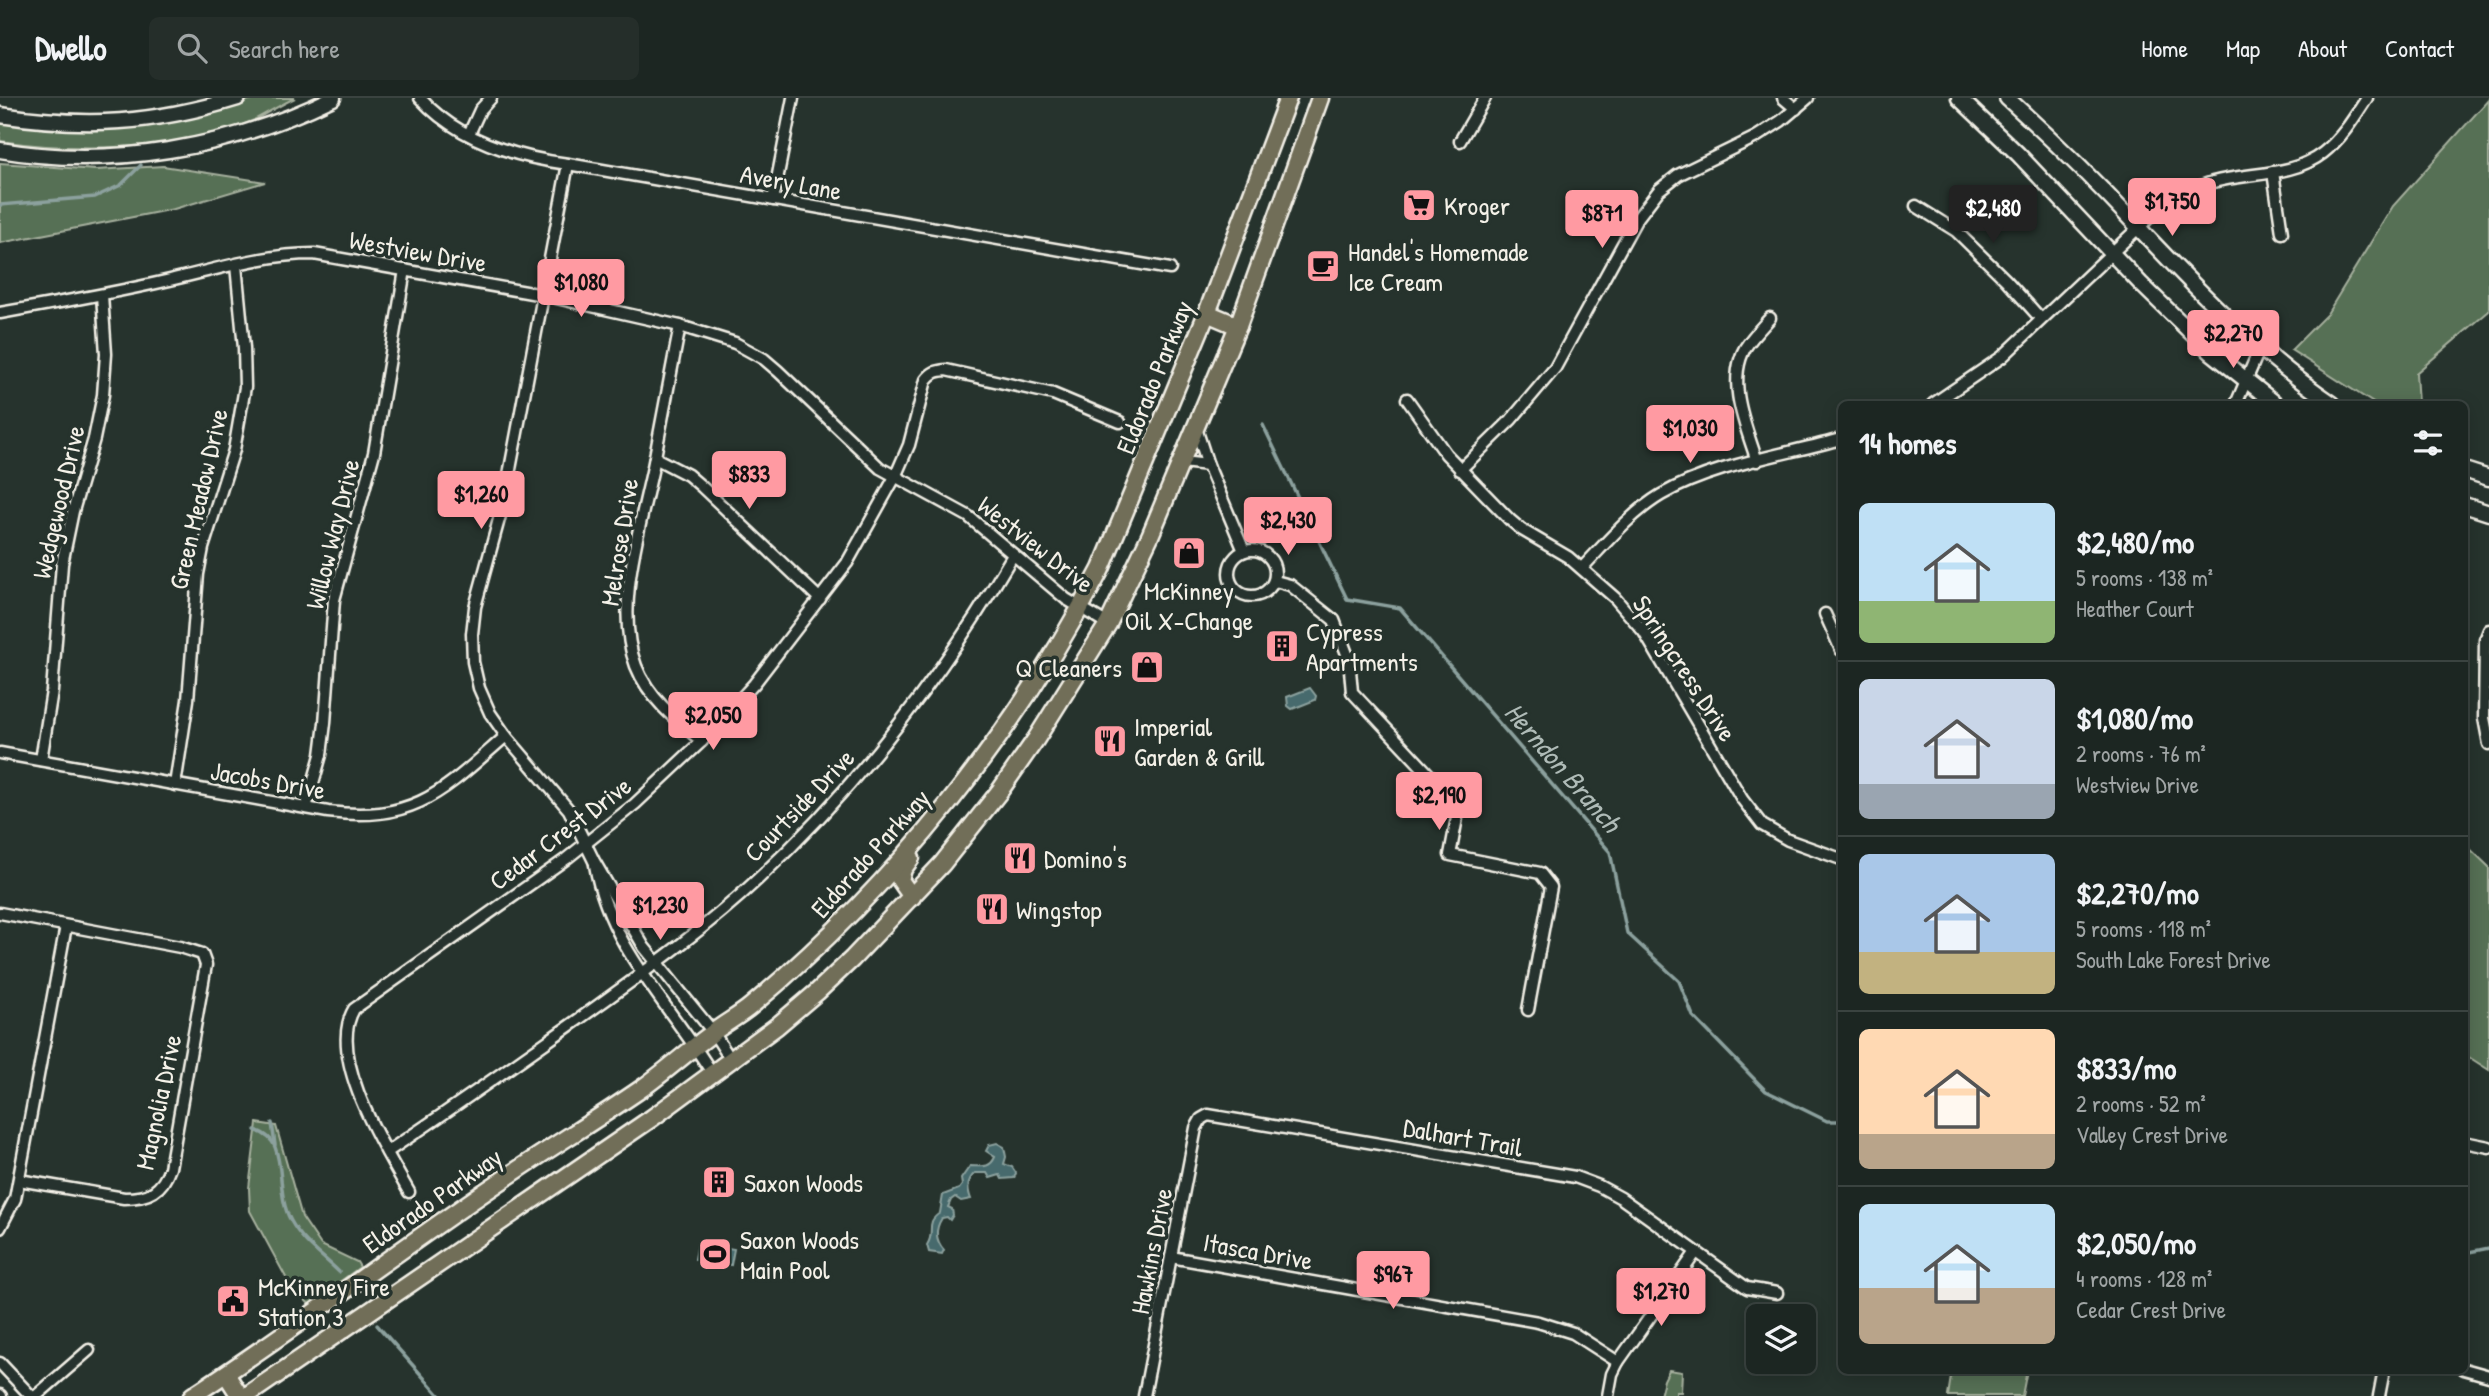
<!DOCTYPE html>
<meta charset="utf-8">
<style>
:root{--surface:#1c2622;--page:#252e2a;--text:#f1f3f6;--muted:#a0a5a5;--line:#3a4340;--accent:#ff9aa2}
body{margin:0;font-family:"Patrick Hand",sans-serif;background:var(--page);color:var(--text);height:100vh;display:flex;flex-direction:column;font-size:26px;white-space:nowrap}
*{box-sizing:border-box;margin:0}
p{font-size:23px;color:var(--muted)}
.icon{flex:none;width:38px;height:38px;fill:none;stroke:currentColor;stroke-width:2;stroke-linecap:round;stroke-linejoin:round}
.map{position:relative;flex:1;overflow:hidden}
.details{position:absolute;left:1838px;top:303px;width:630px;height:973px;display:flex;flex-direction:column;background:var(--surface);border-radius:10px;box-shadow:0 4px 18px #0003,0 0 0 2px var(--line)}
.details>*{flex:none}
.tools{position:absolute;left:1746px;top:1206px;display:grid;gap:14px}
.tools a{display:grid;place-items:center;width:70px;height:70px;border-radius:10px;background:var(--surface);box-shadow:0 4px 18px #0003,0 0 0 2px var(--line);font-size:35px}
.price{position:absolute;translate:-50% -60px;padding:0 16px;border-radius:7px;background:var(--accent);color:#111;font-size:23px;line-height:46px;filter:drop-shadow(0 2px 4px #0008)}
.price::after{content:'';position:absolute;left:50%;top:42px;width:21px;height:16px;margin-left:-10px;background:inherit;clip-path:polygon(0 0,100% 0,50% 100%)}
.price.on{background:#222;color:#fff}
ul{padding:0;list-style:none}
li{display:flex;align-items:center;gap:21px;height:175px;padding:0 21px}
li+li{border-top:2px solid var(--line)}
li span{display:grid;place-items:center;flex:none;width:196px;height:140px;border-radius:10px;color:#555}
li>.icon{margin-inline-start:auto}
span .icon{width:84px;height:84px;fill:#fffc;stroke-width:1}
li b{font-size:30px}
h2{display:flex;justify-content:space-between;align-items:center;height:84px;padding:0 21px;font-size:30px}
header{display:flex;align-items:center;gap:42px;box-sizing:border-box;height:98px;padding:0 35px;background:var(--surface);border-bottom:2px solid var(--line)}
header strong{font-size:33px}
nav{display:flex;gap:38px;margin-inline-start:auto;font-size:24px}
.search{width:490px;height:63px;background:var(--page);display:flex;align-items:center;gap:18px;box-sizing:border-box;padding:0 24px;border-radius:10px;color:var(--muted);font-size:26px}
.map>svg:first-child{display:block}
</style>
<header>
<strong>Dwello</strong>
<div class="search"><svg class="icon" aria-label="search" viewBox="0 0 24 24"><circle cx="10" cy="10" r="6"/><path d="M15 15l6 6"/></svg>Search here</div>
<nav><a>Home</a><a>Map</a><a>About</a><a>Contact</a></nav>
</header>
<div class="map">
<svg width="2489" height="1298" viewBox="0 0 2489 1298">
<rect width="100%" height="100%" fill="#26332d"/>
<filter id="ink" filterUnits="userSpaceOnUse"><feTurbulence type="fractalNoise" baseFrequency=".0143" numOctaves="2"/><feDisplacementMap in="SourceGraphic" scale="14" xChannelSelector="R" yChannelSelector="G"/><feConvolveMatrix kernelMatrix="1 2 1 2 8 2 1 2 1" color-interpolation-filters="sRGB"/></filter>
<g filter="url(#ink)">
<g fill="#577055" stroke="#a6b09e" stroke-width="2">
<path d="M256,0H295C280,7 266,16 252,23C182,53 74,54 0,43V23L203,16Z"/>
<polygon points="2489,1 2489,213 2416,275 2418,306 2375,306 2291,252 2327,216 2393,108"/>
<polygon points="0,65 96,72 163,68 265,84 174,111 0,145"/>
<polygon points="2464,745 2489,769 2489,972 2464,956"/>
<polygon points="257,1025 276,1028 302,1119 321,1147 357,1164 360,1169 309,1206 290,1187 250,1113 249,1090"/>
<polygon points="1669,1272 1682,1274 1681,1294 1676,1294 1676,1298 1660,1298 1664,1282"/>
<polygon points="1952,1272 2027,1272 2022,1298 1948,1298"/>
</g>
<g fill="#476b6d" stroke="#8ca19e" stroke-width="2">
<polygon points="1310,590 1316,598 1315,602 1292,611 1288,608 1287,599"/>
<path d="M997,1045L1004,1049L1006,1059L1004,1066L1012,1069L1016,1075L1014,1080L1002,1081L1000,1077L990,1080L987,1075H975C967,1082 967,1091 971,1101L961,1103L955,1099L951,1102L948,1109L952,1111L953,1117L950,1122L947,1119L942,1120C935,1131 935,1142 944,1152L942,1156L929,1154L927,1147C936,1134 924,1125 940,1115L943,1097L959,1091L962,1087L961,1081L970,1068C981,1068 990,1071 995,1059L986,1053L989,1047Z"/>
<polygon points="698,1145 734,1151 731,1167 695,1161"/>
</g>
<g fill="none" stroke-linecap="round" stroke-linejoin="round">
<g stroke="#8ca19e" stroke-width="3.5">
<polyline points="0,107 95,99 121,87 141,67"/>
<polyline points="1263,327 1347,501 1400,510 1610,754 1627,835 1679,883 1693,918 1766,993 1827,1023 1841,1023"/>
<polyline points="272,1025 275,1047"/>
<path d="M255,1032C263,1035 272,1040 275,1049C284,1073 278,1100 291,1123C303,1145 322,1157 339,1174"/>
<polyline points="2464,1155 2489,1150"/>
<polyline points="377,1227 440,1298"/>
</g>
<g stroke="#f4f1e8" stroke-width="15">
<g id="street">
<path d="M420,0C457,41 515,59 568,66L1170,171"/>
<polyline points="1783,0 1796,11"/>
<polyline points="469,36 480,12 491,0"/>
<polyline points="1460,43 1485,0"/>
<polyline points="568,66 504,403 475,509 472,536 473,564 479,590 490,615 506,638 569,712 594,763 644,849 713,934 731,962"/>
<polyline points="2273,74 2282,135"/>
<polyline points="773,102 793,0"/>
<polyline points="1916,108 1956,133 2006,182 2041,221"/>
<path d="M0,215C57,205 114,195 170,182C217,171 265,156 314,156L543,197L680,228L735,245L764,261L778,273L880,370L968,418L1066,501L1108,526"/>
<path d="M680,228C671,273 663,318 654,364C642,425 613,508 636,568C649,601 676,622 702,643"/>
<polyline points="1407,301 1446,356 1510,422 1522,432 1568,459 1615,500 1644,534 1742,701 1762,727 1788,742 1841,761"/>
<path d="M1933,306L2002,259L2155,114C2173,101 2192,90 2213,84C2249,74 2292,79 2323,55C2342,40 2354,20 2367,0"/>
<polyline points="2236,306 2260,250"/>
<polyline points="1196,330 1208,367 1244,453"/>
<polyline points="655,360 688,377 702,389 820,501"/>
<path d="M1757,363C1746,329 1726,284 1745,250C1752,239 1762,229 1770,220"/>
<polyline points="1182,364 1208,367"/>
<polyline points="1460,372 1511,322 1555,270 1636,122 1659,92 1678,77 1756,39 1781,23 1808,0"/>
<circle cx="1252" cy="475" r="23"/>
<path d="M1582,470C1606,445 1631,415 1661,397C1713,367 1783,357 1841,341"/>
<polyline points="1275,483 1290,487 1334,522 1349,561 1352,594 1453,702 1457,720 1450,757 1540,775 1551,789 1528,912"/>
<polyline points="1825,516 1841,552"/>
<polyline points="2489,532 2485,542 2484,620 2489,646"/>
<path d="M0,655L328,714C416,725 444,692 506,638"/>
<polyline points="41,662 52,593 62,466 73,413 94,341 103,297 106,256 102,197"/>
<polyline points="175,687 188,602 198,476 203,450 234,352 245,289 244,250 236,167"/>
<polyline points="306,710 321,657 325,625 334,502 374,355 405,172"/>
<path d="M595,767C609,849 670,907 712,975"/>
<path d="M0,815L180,849L202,856L206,867L170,1070C162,1093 149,1100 124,1100L19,1082"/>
<polyline points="2464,1044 2489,1049"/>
<path d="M387,1054C452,1011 515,966 579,921C640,877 703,833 758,781C860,686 943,576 1013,457"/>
<path d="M409,1094C385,1051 326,958 354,911L566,761L635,706L702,643L754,586L847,465L895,379L909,347L926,282C932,274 936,273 946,272L1053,296L1120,324"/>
<polyline points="0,1130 15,1101 66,828"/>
<polyline points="1171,1159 1538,1224 1573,1235 1618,1264"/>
<polyline points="0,1265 31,1298"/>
<polyline points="2464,1271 2489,1278"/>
<polyline points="0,1297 1,1298"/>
<polyline points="36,1298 89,1252"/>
<polyline points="1144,1298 1196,1030 1201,1021 1208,1017 1575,1079 1599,1088 1621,1100 1747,1190 1777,1195"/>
<polyline points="1608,1298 1612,1276 1618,1264 1696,1154"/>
<polyline points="2379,1298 2384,1272"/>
</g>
</g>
<g stroke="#f4f1e8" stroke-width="19">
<g id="secondary">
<polyline points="1959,0 2018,56 2141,186 2211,254 2276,306"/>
<path d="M2007,0C2052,41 2095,83 2136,127C2197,192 2259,256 2333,306"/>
<path d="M0,17C87,30 153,26 238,0"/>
<path d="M0,52C111,71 231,50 333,0"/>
<polyline points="2464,372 2489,380"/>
<polyline points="2464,407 2489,415"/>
</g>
</g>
<g stroke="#f4f1e8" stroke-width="21">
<g id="primary">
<polyline points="1207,215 1238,228"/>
<polyline points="911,760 903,771 900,782 912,799"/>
<polyline points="226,1276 240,1298"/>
<path d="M192,1298C295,1231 393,1156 495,1087C543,1054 593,1024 641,991C665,974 687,954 710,937C723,926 738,919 751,908C894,788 1015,637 1101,471L1207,215L1288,0"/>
<polyline points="246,1298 652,1020 777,928 817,894 852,861 942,766 999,694 1036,641 1108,526 1150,438 1238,228 1320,0"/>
</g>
</g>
<use href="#street" stroke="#26332d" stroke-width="10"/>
<use href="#secondary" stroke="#26332d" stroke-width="14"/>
<use href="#primary" stroke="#716e59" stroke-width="16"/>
</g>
</g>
<defs>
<g id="supermarket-square" transform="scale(1.75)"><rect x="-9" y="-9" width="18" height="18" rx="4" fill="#ff9aa2" stroke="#26332d"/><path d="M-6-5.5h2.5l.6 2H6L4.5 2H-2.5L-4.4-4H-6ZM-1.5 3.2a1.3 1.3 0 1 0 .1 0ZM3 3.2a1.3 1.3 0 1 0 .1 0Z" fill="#111"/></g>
<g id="cafe-square" transform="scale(1.75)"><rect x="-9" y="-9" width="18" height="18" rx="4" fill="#ff9aa2" stroke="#26332d"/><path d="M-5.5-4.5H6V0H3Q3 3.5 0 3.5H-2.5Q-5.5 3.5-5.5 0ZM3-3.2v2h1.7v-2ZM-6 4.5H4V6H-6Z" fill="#111"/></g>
<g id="shop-square" transform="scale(1.75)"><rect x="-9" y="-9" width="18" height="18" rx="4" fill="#ff9aa2" stroke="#26332d"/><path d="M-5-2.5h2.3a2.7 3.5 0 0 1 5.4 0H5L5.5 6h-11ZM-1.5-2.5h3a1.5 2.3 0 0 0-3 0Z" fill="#111"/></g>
<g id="building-square" transform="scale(1.75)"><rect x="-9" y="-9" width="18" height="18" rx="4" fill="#ff9aa2" stroke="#26332d"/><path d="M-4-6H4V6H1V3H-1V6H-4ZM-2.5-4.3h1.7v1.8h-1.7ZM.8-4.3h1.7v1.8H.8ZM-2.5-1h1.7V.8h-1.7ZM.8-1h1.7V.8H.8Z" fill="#111"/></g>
<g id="restaurant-square" transform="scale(1.75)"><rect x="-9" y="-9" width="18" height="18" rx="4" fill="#ff9aa2" stroke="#26332d"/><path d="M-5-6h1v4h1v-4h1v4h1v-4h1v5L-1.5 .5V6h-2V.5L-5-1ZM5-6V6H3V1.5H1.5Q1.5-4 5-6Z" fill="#111"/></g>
<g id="stadium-square" transform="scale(1.75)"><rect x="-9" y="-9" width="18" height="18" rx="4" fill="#ff9aa2" stroke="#26332d"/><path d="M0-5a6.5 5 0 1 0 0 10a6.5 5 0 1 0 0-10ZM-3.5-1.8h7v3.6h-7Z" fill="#111"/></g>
<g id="civic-square" transform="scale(1.75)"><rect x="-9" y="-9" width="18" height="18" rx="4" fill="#ff9aa2" stroke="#26332d"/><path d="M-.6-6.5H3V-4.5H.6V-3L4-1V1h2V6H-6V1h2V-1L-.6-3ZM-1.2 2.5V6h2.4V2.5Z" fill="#111"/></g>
</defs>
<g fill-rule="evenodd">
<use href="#supermarket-square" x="1419" y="107"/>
<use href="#cafe-square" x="1323" y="168"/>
<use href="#shop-square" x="1189" y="455"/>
<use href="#building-square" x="1282" y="548"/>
<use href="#shop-square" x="1147" y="569"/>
<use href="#restaurant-square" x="1110" y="643"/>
<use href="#restaurant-square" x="1020" y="760"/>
<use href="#restaurant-square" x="992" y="811"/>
<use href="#building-square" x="719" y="1084"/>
<use href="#stadium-square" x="715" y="1156"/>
<use href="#civic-square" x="233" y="1203"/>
</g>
<g text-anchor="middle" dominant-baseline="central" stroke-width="7" stroke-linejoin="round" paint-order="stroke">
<g font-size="26" fill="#f4f1e8" stroke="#26332d">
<text transform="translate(791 84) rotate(10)">Avery Lane</text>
<text transform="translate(418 153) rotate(10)">Westview Drive</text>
<text transform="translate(1154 279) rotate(-68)">Eldorado Parkway</text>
<text transform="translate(198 401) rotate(-77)">Green Meadow Drive</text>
<text transform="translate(58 404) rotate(-77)">Wedgewood Drive</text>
<text transform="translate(332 436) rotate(-76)">Willow Way Drive</text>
<text transform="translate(619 444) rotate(-81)">Melrose Drive</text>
<text transform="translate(1036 446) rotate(38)">Westview Drive</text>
<text transform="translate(1685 570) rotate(57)">Springcress Drive</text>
<text transform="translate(268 682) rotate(10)">Jacobs Drive</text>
<text transform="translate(799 707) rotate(-46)">Courtside Drive</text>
<text transform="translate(560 735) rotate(-37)">Cedar Crest Drive</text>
<text transform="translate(870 755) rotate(-48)">Eldorado Parkway</text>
<text transform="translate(158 1004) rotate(-78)">Magnolia Drive</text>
<text transform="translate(1463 1039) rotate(10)">Dalhart Trail</text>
<text transform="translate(432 1102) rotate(-35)">Eldorado Parkway</text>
<text transform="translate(1151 1153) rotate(-79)">Hawkins Drive</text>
<text transform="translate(1258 1153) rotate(10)">Itasca Drive</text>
</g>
<g font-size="26" fill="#f4f1e8" stroke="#26332d" text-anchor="start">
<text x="1444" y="107">Kroger</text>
<text x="1348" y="153">Handel's Homemade<tspan x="1348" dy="30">Ice Cream</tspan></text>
<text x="1189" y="492" text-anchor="middle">McKinney<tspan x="1189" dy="30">Oil X-Change</tspan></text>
<text x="1306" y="533">Cypress<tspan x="1306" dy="30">Apartments</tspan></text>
<text x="1122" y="569" text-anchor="end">Q Cleaners</text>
<text x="1134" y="628">Imperial<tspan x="1134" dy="30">Garden &amp; Grill</tspan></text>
<text x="1044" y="760">Domino's</text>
<text x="1016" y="811">Wingstop</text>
<text x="744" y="1084">Saxon Woods</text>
<text x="740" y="1141">Saxon Woods<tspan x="740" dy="30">Main Pool</tspan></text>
<text x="258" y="1188">McKinney Fire<tspan x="258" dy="30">Station 3</tspan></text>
</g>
<g font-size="28" font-style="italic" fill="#afbbb7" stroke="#26332d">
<text transform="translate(1563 669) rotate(49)">Herndon Branch</text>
</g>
</g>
</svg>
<div class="tools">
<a><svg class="icon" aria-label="layers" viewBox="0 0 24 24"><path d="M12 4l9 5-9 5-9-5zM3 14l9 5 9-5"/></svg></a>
</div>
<b class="price" style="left:2172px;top:140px">$1,750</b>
<b class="price on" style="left:1993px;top:147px">$2,480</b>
<b class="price" style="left:1602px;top:152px">$871</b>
<b class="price" style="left:581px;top:221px">$1,080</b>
<b class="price" style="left:2233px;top:272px">$2,270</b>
<b class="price" style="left:1690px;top:367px">$1,030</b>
<b class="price" style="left:749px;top:413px">$833</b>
<b class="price" style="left:481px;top:433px">$1,260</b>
<b class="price" style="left:1288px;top:459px">$2,430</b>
<b class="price" style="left:713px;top:654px">$2,050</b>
<b class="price" style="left:1439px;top:734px">$2,190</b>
<b class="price" style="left:660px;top:844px">$1,230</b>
<b class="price" style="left:1393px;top:1213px">$967</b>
<b class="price" style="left:1661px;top:1230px">$1,270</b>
<section class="details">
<h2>14 homes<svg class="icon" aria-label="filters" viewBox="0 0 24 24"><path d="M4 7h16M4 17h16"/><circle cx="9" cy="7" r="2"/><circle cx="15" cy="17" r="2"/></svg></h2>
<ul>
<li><span style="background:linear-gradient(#bfe0f5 70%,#8fb573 0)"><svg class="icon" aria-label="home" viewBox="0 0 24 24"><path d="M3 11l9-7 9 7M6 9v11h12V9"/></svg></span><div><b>$2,480/mo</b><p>5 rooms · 138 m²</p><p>Heather Court</p></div></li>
<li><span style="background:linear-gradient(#c9d6e8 75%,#9aa5b1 0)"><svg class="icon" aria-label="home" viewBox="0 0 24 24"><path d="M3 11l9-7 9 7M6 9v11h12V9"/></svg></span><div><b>$1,080/mo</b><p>2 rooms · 76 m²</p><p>Westview Drive</p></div></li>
<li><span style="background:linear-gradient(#a9c7e8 70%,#c2b280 0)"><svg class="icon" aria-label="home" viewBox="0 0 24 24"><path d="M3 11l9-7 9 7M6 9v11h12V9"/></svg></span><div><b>$2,270/mo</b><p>5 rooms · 118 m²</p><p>South Lake Forest Drive</p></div></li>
<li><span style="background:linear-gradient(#ffd9b3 75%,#b9a48a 0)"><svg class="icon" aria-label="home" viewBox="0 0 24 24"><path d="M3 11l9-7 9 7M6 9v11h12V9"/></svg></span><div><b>$833/mo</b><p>2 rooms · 52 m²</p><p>Valley Crest Drive</p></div></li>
<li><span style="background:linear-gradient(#bfe0f5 60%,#b9a48a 0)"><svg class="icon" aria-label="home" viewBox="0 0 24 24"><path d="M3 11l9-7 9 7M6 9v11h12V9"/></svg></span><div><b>$2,050/mo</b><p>4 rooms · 128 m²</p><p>Cedar Crest Drive</p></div></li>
</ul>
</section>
</div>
